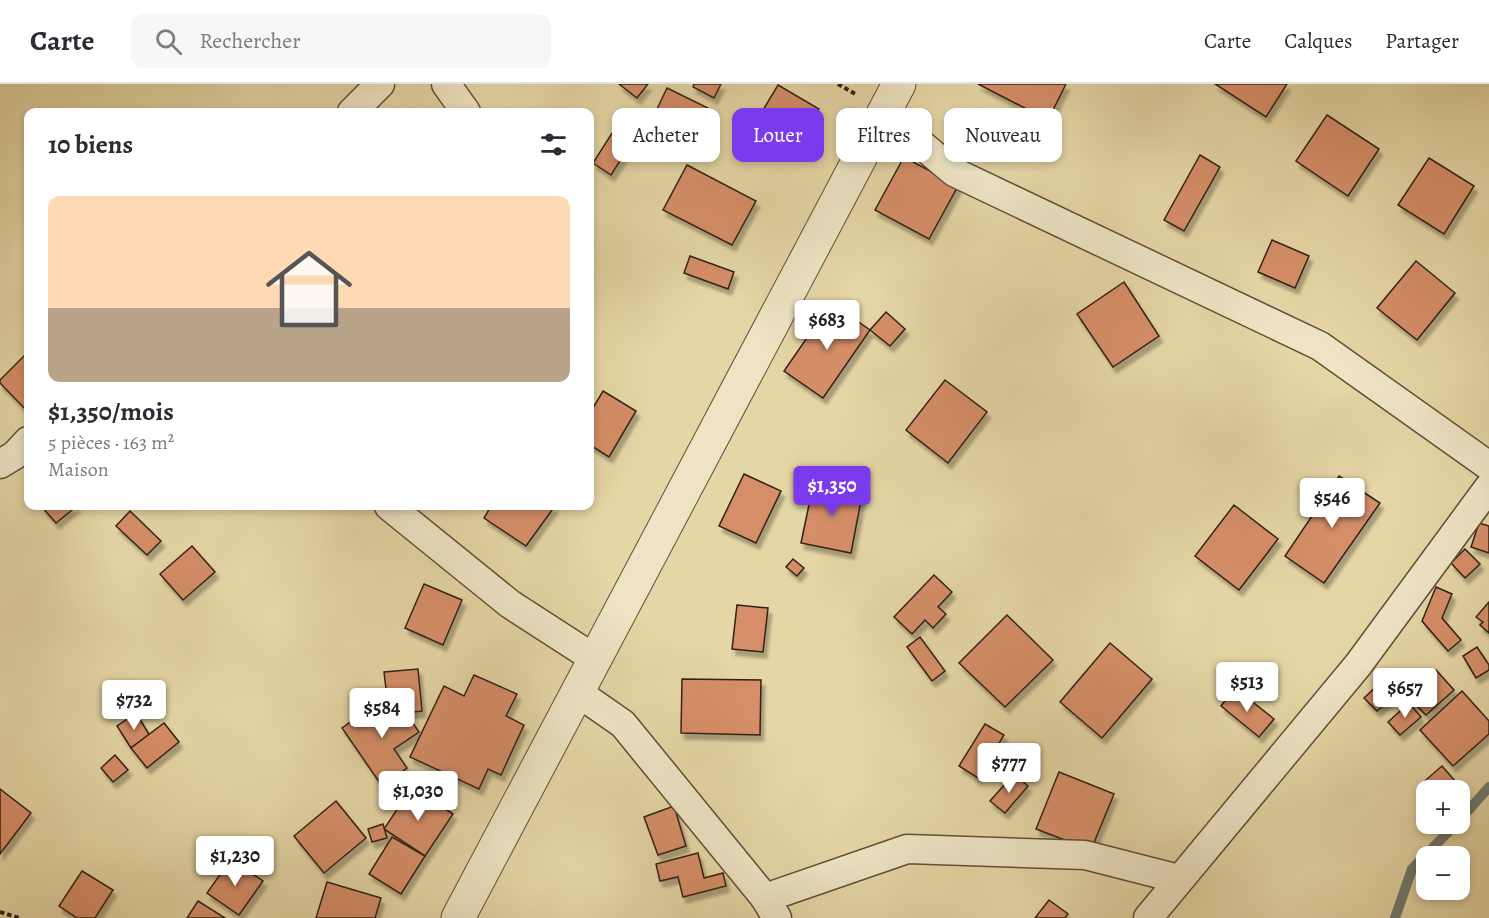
<!DOCTYPE html>
<html lang="fr">
<meta charset="utf-8">
<style>
:root{--surface:#fff;--page:#f7f7f7;--text:#2b2b33;--muted:#7c7c81;--line:#e1e1e2;--accent:#7c3aed}
body{margin:0;font-family:Alegreya,serif;background:var(--page);color:var(--text);height:100vh;display:flex;flex-direction:column;font-size:22px;white-space:nowrap}
*{box-sizing:border-box;margin:0}
p{font-size:20px;color:var(--muted)}
.icon{flex:none;width:33px;height:33px;fill:none;stroke:currentColor;stroke-width:2;stroke-linecap:round;stroke-linejoin:round}
.map{position:relative;flex:1;overflow:hidden}
.details{position:absolute;left:24px;top:24px;width:570px;height:402px;display:flex;flex-direction:column;background:var(--surface);border-radius:12px;box-shadow:0 3px 9px #0003}
.details>*{flex:none}
.hud{position:absolute;left:612px;top:24px;width:570px;height:54px;display:flex;gap:12px}
.controls{position:absolute;left:1416px;top:696px;display:grid;gap:12px}
.controls a{display:grid;place-items:center;width:54px;height:54px;border-radius:12px;background:var(--surface);box-shadow:0 3px 9px #0003;font-size:30px}
.price{position:absolute;translate:-50% -51px;padding:0 14px;border-radius:6px;background:#fff;color:#222;font-size:20px;line-height:39px;filter:drop-shadow(0 2px 3px #0008)}
.price::after{content:'';position:absolute;left:50%;top:36px;width:18px;height:14px;margin-left:-9px;background:inherit;clip-path:polygon(0 0,100% 0,50% 100%)}
.price.active{background:var(--accent);color:#fff}
ul{padding:0;list-style:none}
li{display:grid;align-content:center;gap:12px;height:318px;padding:0 24px}
li span{display:grid;place-items:center;height:186px;border-radius:12px;color:#555}
li>.icon{margin-inline-start:auto}
span .icon{width:108px;height:108px;fill:#fffc;stroke-width:1}
li b{font-size:26px}
h2{display:flex;justify-content:space-between;align-items:center;height:72px;padding:0 24px;font-size:26px}
.pill{padding:0 21px;border-radius:12px;background:var(--surface);box-shadow:0 3px 9px #0003;font-size:21px;line-height:54px}
.pill.active{background:var(--accent);color:#fff}
header{display:flex;align-items:center;gap:36px;box-sizing:border-box;height:84px;padding:0 30px;background:var(--surface);border-bottom:2px solid var(--line)}
header strong{font-size:28px}
nav{display:flex;gap:33px;margin-inline-start:auto;font-size:21px}
.search{width:420px;height:54px;background:var(--page);display:flex;align-items:center;gap:15px;box-sizing:border-box;padding:0 21px;border-radius:12px;color:var(--muted);font-size:22px}
.map>svg:first-child{display:block}
</style>
<header>
<strong>Carte</strong>
<div class="search"><svg class="icon" aria-label="search" viewBox="0 0 24 24"><circle cx="10" cy="10" r="6"/><path d="M15 15l6 6"/></svg>Rechercher</div>
<nav><a>Carte</a><a>Calques</a><a>Partager</a></nav>
</header>
<div class="map">
<svg width="1489" height="834" viewBox="0 0 1489 834">
<defs>
<filter id="shadow"><feDropShadow dx="3.5" dy="6" stdDeviation="1.5" flood-color="#0004"/></filter>
</defs>
<rect width="100%" height="100%" fill="#e5d6a5"/>
<filter id="stains"><feTurbulence type="fractalNoise" baseFrequency=".00333" numOctaves="4"/><feColorMatrix values="0 0 0 0 .2 0 0 0 0 .09 0 0 0 0 .02 0 0 0 .5 -.17"/></filter>
<radialGradient id="worn" r=".72"><stop offset=".6" stop-color="#630" stop-opacity="0"/><stop offset="1" stop-color="#630" stop-opacity=".3"/></radialGradient>
<g fill="none" stroke-linecap="round" stroke-linejoin="round">
<g stroke="#707b71" stroke-width="10">
<polyline points="1460,736 1489,703"/>
<polyline points="1395,834 1412,785 1456,740"/>
</g>
</g>
<g fill="#d58e68" stroke="#332015" stroke-width="1.5" filter="url(#shadow)">
<polygon points="619,0 648,0 637,14"/>
<polygon points="694,0 721,0 714,14 693,3"/>
<polygon points="978,0 1066,0 1048,36"/>
<polygon points="1215,0 1287,0 1266,33"/>
<polygon points="778,1 819,25 794,65 754,41"/>
<polygon points="667,4 710,25 692,62 649,42"/>
<polygon points="1327,31 1379,65 1348,112 1296,77"/>
<polygon points="614,46 632,58 611,91 593,79"/>
<polygon points="1200,71 1220,83 1184,147 1164,136"/>
<polygon points="904,73 958,102 929,155 875,126"/>
<polygon points="1429,74 1474,102 1444,150 1398,121"/>
<polygon points="687,81 756,117 732,161 663,126"/>
<polygon points="1272,156 1309,172 1295,204 1258,188"/>
<polygon points="690,172 734,188 728,205 684,189"/>
<polygon points="1416,177 1455,209 1417,256 1377,224"/>
<polygon points="1124,198 1159,252 1113,283 1077,230"/>
<polygon points="831,219 870,246 823,314 784,287"/>
<polygon points="886,228 905,245 890,262 870,246"/>
<polygon points="28,268 28,328 0,299 0,296"/>
<polygon points="945,296 987,328 948,379 906,346"/>
<polygon points="603,307 636,327 609,373 590,361 590,329"/>
<polygon points="744,390 781,407 756,459 719,442"/>
<polygon points="1339,392 1380,419 1324,499 1285,472"/>
<polygon points="814,397 863,406 851,469 801,459"/>
<polygon points="1234,421 1278,455 1239,506 1195,472"/>
<polygon points="41,422 77,422 56,439"/>
<polygon points="491,422 555,422 526,462 484,434"/>
<polygon points="130,427 161,457 147,471 116,442"/>
<polygon points="1479,439 1489,442 1489,469 1471,463"/>
<polygon points="192,462 215,488 183,516 160,490"/>
<polygon points="1465,465 1480,480 1465,494 1451,479"/>
<polygon points="793,475 804,484 797,492 786,483"/>
<polygon points="934,491 952,508 938,523 946,530 933,544 925,536 912,550 894,533"/>
<polygon points="424,500 462,516 443,561 405,544"/>
<polygon points="1436,503 1452,510 1442,534 1461,556 1448,567 1422,537"/>
<polygon points="1489,518 1489,549 1480,541 1483,538 1476,533"/>
<polygon points="737,521 768,524 763,568 732,565"/>
<polygon points="1007,531 1053,576 1005,623 959,579"/>
<polygon points="920,553 945,587 932,597 907,563"/>
<polygon points="1110,559 1152,595 1102,654 1060,618"/>
<polygon points="1477,563 1489,581 1489,586 1476,594 1463,572"/>
<polygon points="418,585 422,627 406,629 404,612 387,613 384,588"/>
<polygon points="1436,586 1454,606 1426,631 1407,612"/>
<polygon points="474,591 517,610 506,632 524,641 501,691 488,685 479,705 410,673 444,602 464,612"/>
<polygon points="682,595 761,596 760,651 681,649"/>
<polygon points="1379,600 1392,614 1377,627 1364,614"/>
<polygon points="1235,604 1274,635 1259,653 1221,622"/>
<polygon points="1462,607 1489,637 1489,650 1453,682 1420,646"/>
<polygon points="380,617 389,625 399,619 419,648 394,665 407,684 382,702 342,644"/>
<polygon points="1409,619 1421,633 1400,651 1388,638"/>
<polygon points="136,629 150,652 131,664 117,642"/>
<polygon points="164,639 179,658 147,684 131,664"/>
<polygon points="985,640 1004,651 978,694 959,682"/>
<polygon points="115,671 128,686 113,698 101,684"/>
<polygon points="1442,682 1455,697 1444,706 1426,706 1426,710 1419,702"/>
<polygon points="1059,688 1114,710 1091,766 1036,745"/>
<polygon points="1014,690 1028,702 1005,729 990,717"/>
<polygon points="412,703 453,730 425,772 384,745"/>
<polygon points="0,705 31,729 0,770"/>
<polygon points="336,717 366,754 324,789 294,752"/>
<polygon points="674,722 686,762 658,771 644,733"/>
<polygon points="383,740 387,754 372,758 368,745"/>
<polygon points="392,753 425,772 401,810 369,790"/>
<polygon points="698,769 704,794 723,789 726,802 683,813 678,793 660,797 656,780"/>
<polygon points="231,775 263,797 239,831 207,809"/>
<polygon points="82,787 113,806 95,834 77,834 59,822"/>
<polygon points="327,798 381,814 375,834 316,834"/>
<polygon points="1049,816 1068,830 1065,834 1035,834"/>
<polygon points="198,817 225,834 187,834"/>
</g>
<g fill="none" stroke-linecap="round" stroke-linejoin="round">
<g stroke="#604e39" stroke-width="31">
<g id="minor">
<polyline points="446,0 466,28"/>
<polyline points="352,28 380,0"/>
<polyline points="883,28 954,88 1320,262 1489,382"/>
<polyline points="0,380 15,371 28,357"/>
<polyline points="389,422 510,520 595,575"/>
<polyline points="577,608 623,640 765,814 777,834"/>
<polyline points="765,814 907,765 1085,771 1179,795"/>
<polyline points="1148,834 1358,581 1489,403"/>
</g>
</g>
<g stroke="#604e39" stroke-width="35">
<polyline id="tertiary" points="458,834 899,0"/>
</g>
<g stroke="#332015" stroke-width="4" stroke-dasharray="4.5 3" stroke-linecap="butt">
<polyline points="838,0 857,11"/>
<polyline points="0,828 19,834"/>
</g>
<use href="#minor" stroke="#eee4c4" stroke-width="28"/>
<use href="#tertiary" stroke="#eee4c4" stroke-width="33"/>
</g>
<rect width="100%" height="100%" filter="url(#stains)"/>
<rect width="100%" height="100%" fill="url(#worn)"/>
</svg>
<div class="controls">
<a>+</a>
<a>−</a>
</div>
<b class="price" style="left:827px;top:267px">$683</b>
<b class="price active" style="left:832px;top:433px">$1,350</b>
<b class="price" style="left:1332px;top:445px">$546</b>
<b class="price" style="left:1247px;top:629px">$513</b>
<b class="price" style="left:1405px;top:635px">$657</b>
<b class="price" style="left:134px;top:647px">$732</b>
<b class="price" style="left:382px;top:655px">$584</b>
<b class="price" style="left:1009px;top:710px">$777</b>
<b class="price" style="left:418px;top:738px">$1,030</b>
<b class="price" style="left:235px;top:803px">$1,230</b>
<div class="hud">
<a class="pill">Acheter</a>
<a class="pill active">Louer</a>
<a class="pill">Filtres</a>
<a class="pill">Nouveau</a>
</div>
<section class="details">
<h2>10 biens<svg class="icon" aria-label="filters" viewBox="0 0 24 24"><path d="M4 7h16M4 17h16"/><circle cx="9" cy="7" r="2"/><circle cx="15" cy="17" r="2"/></svg></h2>
<ul>
<li><span style="background:linear-gradient(#ffd9b3 60%,#b9a48a 0)"><svg class="icon" aria-label="home" viewBox="0 0 24 24"><path d="M3 11l9-7 9 7M6 9v11h12V9"/></svg></span><div><b>$1,350/mois</b><p>5 pièces · 163 m²</p><p>Maison</p></div></li>
</ul>
</section>
</div>
